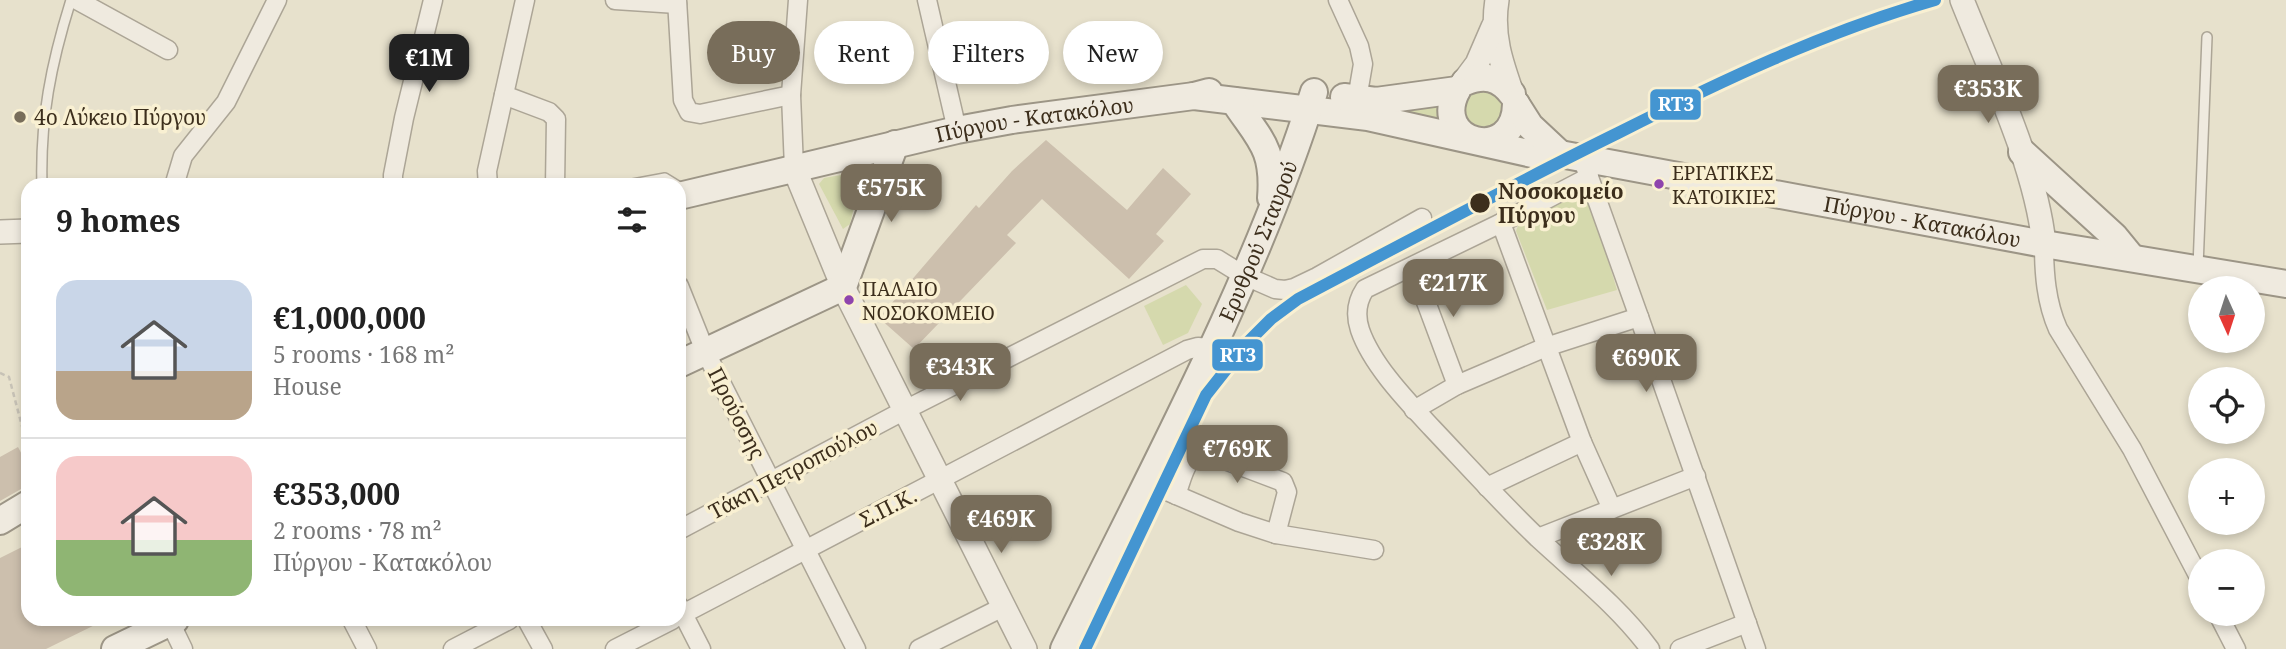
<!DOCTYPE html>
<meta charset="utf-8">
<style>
:root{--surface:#fff;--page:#f2f2f2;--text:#222;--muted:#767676;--line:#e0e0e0;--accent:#786d5a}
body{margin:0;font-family:"Noto Serif",serif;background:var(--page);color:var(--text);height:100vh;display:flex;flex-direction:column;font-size:26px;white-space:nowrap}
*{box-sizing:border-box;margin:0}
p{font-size:23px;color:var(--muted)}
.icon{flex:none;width:38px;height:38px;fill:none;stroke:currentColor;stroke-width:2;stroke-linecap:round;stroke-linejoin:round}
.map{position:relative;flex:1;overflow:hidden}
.side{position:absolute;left:21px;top:178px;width:665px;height:448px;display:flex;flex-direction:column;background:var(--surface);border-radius:21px;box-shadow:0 4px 10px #0003}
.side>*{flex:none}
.top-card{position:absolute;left:707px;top:21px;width:665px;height:63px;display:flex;gap:14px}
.needle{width:46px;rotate:177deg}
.controls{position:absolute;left:2188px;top:276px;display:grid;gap:14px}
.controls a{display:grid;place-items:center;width:77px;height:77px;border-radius:50%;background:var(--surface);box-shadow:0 4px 10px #0003;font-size:35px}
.price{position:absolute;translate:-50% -60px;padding:0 16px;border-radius:14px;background:var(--accent);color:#fff;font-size:23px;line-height:46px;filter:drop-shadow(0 2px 4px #0008)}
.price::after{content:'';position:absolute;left:50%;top:42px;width:21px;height:16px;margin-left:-10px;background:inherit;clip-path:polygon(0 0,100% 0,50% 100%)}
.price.selected{background:#222;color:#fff}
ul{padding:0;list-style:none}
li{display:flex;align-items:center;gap:21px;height:175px;padding:0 35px}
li+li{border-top:2px solid var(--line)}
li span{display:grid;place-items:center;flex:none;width:196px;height:140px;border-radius:21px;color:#555}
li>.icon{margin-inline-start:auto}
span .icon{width:84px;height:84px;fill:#fffc;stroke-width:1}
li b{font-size:30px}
h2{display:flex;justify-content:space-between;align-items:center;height:84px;padding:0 35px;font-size:30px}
.tag{padding:0 24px;border-radius:32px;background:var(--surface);box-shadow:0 4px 10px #0003;font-size:24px;line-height:63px}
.tag.selected{background:var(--accent);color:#fff}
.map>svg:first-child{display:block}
</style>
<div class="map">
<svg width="2286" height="649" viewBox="0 0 2286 649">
<rect width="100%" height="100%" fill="#e7e1cc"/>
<g fill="#d5d9ad">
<polygon points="1471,87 1502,92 1505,123 1475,134 1459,108"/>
<polygon points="1444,99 1446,127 1388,107"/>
<polygon points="852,173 859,174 860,181 850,224 843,229 819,184 824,178"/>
<polygon points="1577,192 1583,193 1590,199 1617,290 1547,310 1516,231 1521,218"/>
<polygon points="1186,285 1202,304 1188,333 1163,345 1144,306"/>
</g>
<g fill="#ccbfad">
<polygon points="1046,140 1127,210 1163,168 1191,194 1156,234 1164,241 1129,279 1042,199 1007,235 1016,243 914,349 879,318 976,205 979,208 1012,171"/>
<polygon points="18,447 28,466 28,485 0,501 0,457"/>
<polygon points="28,544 28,620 105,620 46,649 0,649 0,558"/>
</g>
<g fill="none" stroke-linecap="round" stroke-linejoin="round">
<g stroke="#aca596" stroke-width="12">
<g id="service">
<path d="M42,186C40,119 51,64 71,0"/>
<polyline points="622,186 665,178 678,186"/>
<polyline points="2198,267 2207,37"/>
</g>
</g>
<g stroke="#aca596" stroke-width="21">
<g id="minor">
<polyline points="77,0 168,50"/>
<polyline points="615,0 677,4"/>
<polyline points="677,0 683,100 689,112 700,114 791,95"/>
<polyline points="927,0 957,130"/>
<polyline points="1338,0 1359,46 1363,64 1357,99"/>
<polyline points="504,95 549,112 556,119 555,186"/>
<polyline points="1585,166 1639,317"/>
<polyline points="794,168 791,95 798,0"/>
<path d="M1589,177L1501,223L1365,289C1357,301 1355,315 1360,330C1372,365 1407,401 1432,428C1468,466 1502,504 1540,540C1578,575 1619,607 1650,649"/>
<polyline points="174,186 183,156 226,102 277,0"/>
<polyline points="393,186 393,175 404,118 433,0"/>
<polyline points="488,186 487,171 525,0"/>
<polyline points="1501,223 1582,442 1612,509"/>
<path d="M2044,244C2044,273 2046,302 2058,329L2132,449L2200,579"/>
<polyline points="1413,267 1457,385"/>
<polyline points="679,286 705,351 856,649"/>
<polyline points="1414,410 1457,385 1546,347 1639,317 1756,649"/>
<polyline points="1146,482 1239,522 1276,534 1374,550"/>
<polyline points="1487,487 1582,442"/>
<path d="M1176,495C1183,477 1186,450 1209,454L1283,482L1287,492L1276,534"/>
<polyline points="679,530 905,410 1203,259 1217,259 1243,275 1275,289 1285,290 1294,288 1317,277 1422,218"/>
<polyline points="1538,538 1696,476"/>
<polyline points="679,606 701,649"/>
<polyline points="2218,614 2236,649"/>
<polyline points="679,616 1187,350 1198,347 1211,348"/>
<polyline points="352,620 367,649"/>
<polyline points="527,620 543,649"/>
<polyline points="170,622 183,649"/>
<polyline points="453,649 509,620"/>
<polyline points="615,649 672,620"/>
<polyline points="919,649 1003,607"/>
<polyline points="1680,649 1747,623"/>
</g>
</g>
<g stroke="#aca596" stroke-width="26">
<g id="tertiary">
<path d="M1497,0C1491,36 1502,65 1514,99"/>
<path d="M1962,0C1991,73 2036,166 2044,244"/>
<polyline points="1459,88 1477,64 1493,27"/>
<polyline points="794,168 843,287 1025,649"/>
<polyline points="0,232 28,231"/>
</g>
</g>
<g stroke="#9c9586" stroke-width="30">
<g id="secondary">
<path d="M1465,82C1484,74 1499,77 1512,94"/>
<path d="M1457,90C1429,144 1515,165 1516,104"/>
<path id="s1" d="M1194,96L1368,117L1537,155L1560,154L2044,244L2286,284"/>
<polyline points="1344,97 1376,101 1457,90"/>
<path d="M1234,101C1259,139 1275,148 1271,198"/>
<polyline points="1516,104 1530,126 1560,154"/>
<polyline points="2022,152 2114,236 2132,258"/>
<path id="s2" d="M679,196L957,130L1012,120L1194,96L1209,92"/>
<polyline points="679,364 843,287 895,144"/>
<polyline points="0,521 28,504"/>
<polyline points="115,649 175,620"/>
<path id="s3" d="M1064,649C1152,470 1254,283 1314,92"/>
</g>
</g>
<polyline stroke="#c7c2b6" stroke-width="2.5" stroke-dasharray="5 3.5" stroke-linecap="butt" points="0,373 9,377 28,449"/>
<use href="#service" stroke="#efeadf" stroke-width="9"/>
<use href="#minor" stroke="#efeadf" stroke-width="18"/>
<use href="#tertiary" stroke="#efeadf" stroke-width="23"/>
<use href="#secondary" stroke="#efeadf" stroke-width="26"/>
<g stroke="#f9f0d2" stroke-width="18">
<path id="rail-1" d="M1085,649L1206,395L1247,343L1271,319L1298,299C1404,243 1510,186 1618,133C1721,81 1824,32 1935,0"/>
</g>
<use href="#rail-1" stroke="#4495d1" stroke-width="12"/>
</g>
<circle fill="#786d5a" stroke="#f9f0d2" stroke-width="2.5" cx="20" cy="117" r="7"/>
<g fill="#8e44ad" stroke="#f9f0d2" stroke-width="2.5">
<circle cx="1659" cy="184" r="6"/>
<circle cx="849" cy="300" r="6"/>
</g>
<circle fill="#3c2e1c" stroke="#f9f0d2" stroke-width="2.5" cx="1480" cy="203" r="11"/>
<g text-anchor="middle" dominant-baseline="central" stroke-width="7" stroke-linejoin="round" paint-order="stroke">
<g font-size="19" fill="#3c2e1c" stroke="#f9f0d2" text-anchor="start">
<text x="1672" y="173">ΕΡΓΑΤΙΚΕΣ<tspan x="1672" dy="24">ΚΑΤΟΙΚΙΕΣ</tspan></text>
<text x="862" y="289">ΠΑΛΑΙΟ<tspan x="862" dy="24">ΝΟΣΟΚΟΜΕΙΟ</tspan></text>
</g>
<g font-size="21" fill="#3c2e1c" stroke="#f9f0d2" text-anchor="start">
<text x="34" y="117">4ο Λύκειο Πύργου</text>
</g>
<g font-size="21" fill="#3c2e1c" stroke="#f9f0d2">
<text stroke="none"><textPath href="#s2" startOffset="364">Πύργου - Κατακόλου</textPath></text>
<text stroke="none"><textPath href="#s1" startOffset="740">Πύργου - Κατακόλου</textPath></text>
<text stroke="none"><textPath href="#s3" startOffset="452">Ερυθρού Σταυρού</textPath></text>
<text transform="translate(737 413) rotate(63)">Προύσσης</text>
<text transform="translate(793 469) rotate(-28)">Τάκη Πετροπούλου</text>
<text transform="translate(888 507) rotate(-27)">Σ.Π.Κ.</text>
</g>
<g font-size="21" font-weight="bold" fill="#3c2e1c" stroke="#f9f0d2" text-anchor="start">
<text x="1498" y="191">Νοσοκομείο<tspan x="1498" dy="24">Πύργου</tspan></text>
</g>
</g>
<g stroke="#f9f0d2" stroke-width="2.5">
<rect x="1649" y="88" width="53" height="33" rx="7" fill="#4495d1"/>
<rect x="1211" y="338" width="53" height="34" rx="7" fill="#4495d1"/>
</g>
<g font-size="19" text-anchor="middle" font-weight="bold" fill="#fff">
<text x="1676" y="111">RT3</text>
<text x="1238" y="362">RT3</text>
</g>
</svg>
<div class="controls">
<a><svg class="needle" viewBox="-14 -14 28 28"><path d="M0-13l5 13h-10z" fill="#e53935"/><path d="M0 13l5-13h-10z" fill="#767676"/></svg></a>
<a><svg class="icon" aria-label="locate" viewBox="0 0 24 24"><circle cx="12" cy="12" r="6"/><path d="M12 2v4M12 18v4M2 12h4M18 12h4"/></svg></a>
<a>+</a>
<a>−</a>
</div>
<b class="price selected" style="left:429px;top:94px">€1M</b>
<b class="price" style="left:1988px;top:125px">€353K</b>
<b class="price" style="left:891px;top:224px">€575K</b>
<b class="price" style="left:1453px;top:319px">€217K</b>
<b class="price" style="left:1646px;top:394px">€690K</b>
<b class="price" style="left:960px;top:403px">€343K</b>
<b class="price" style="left:1237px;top:485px">€769K</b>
<b class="price" style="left:1001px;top:555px">€469K</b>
<b class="price" style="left:1611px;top:578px">€328K</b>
<div class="top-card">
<a class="tag selected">Buy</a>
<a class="tag">Rent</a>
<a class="tag">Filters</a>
<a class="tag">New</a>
</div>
<section class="side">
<h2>9 homes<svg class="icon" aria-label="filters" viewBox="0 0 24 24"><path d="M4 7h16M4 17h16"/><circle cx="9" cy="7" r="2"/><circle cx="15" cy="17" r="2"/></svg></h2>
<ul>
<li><span style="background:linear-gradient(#c9d6e8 65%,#b9a48a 0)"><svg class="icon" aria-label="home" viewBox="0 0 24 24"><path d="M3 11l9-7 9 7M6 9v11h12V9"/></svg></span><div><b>€1,000,000</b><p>5 rooms · 168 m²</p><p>House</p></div></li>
<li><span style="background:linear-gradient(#f6c9c9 60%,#8fb573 0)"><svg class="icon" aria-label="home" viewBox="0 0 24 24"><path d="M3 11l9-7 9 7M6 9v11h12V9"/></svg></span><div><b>€353,000</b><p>2 rooms · 78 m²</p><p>Πύργου - Κατακόλου</p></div></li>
</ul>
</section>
</div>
